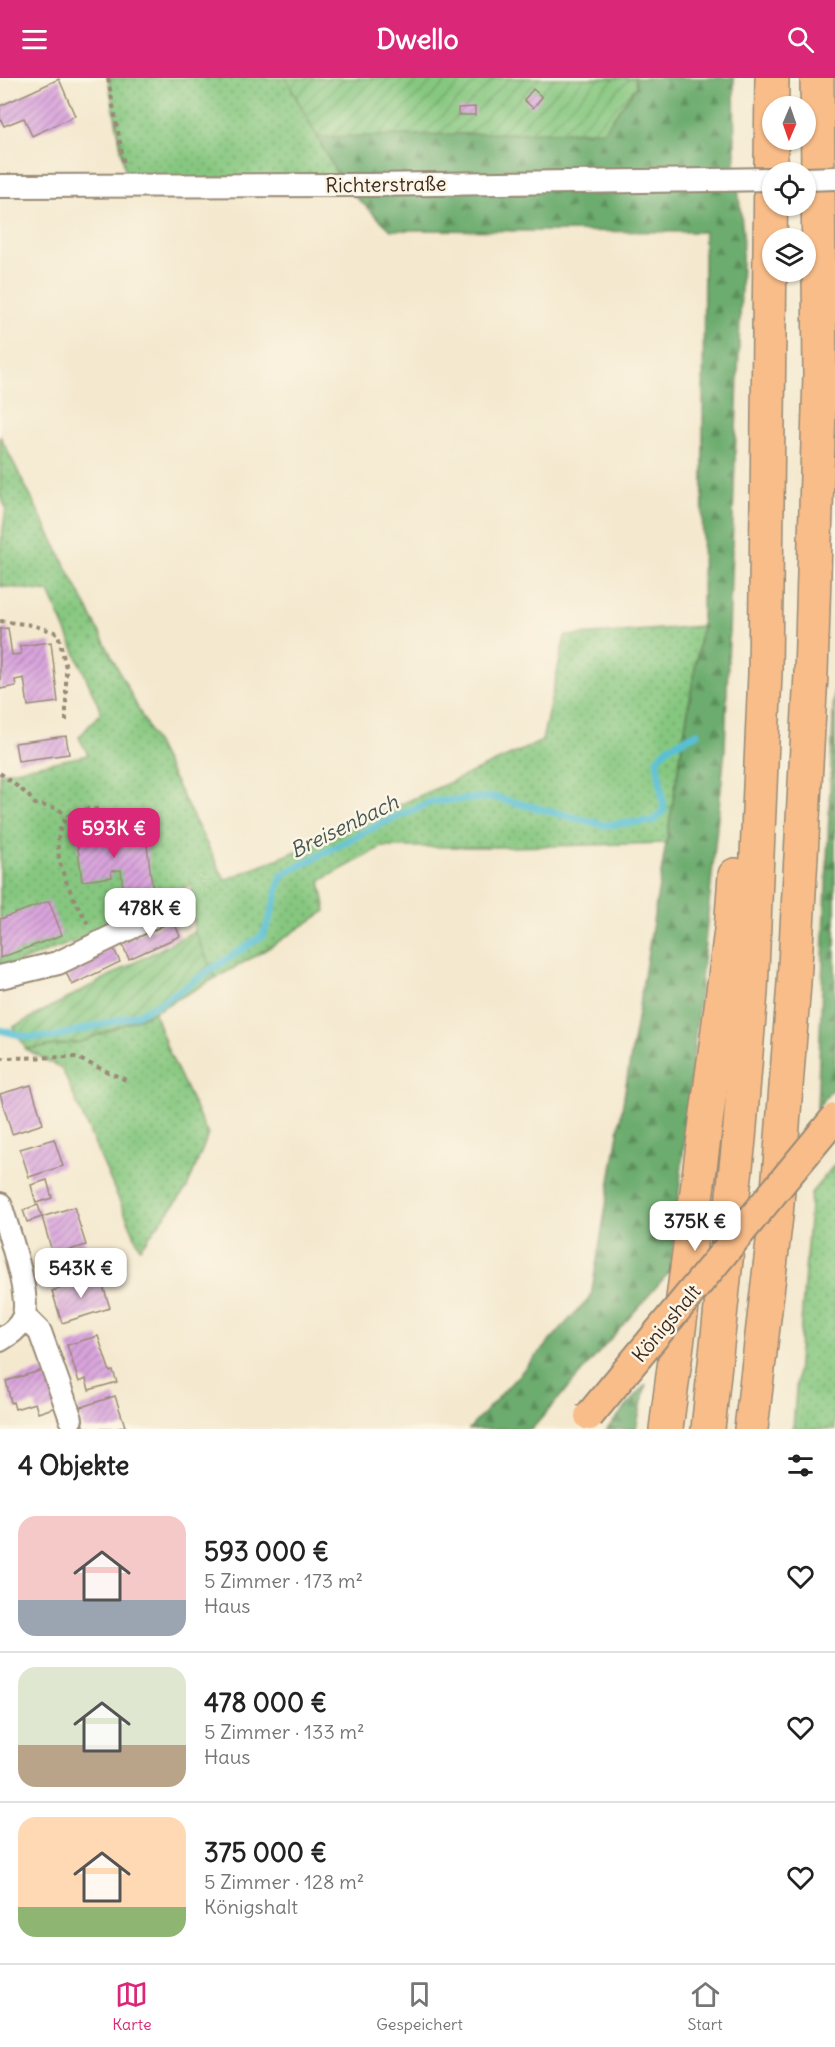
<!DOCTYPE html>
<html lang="de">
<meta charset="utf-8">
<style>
:root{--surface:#fff;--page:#f2f2f2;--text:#222;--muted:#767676;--line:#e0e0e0;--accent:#db2777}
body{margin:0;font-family:Delius,sans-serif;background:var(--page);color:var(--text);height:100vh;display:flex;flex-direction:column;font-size:22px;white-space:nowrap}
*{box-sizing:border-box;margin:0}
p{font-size:20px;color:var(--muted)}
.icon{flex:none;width:33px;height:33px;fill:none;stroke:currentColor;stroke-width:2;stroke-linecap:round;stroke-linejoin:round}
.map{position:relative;height:1351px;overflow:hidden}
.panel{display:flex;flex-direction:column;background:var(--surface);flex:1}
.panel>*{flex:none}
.needle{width:39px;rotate:182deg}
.controls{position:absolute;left:762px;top:18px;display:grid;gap:12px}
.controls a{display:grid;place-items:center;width:54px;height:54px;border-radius:50%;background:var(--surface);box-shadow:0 2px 4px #0004;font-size:30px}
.price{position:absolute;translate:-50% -51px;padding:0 14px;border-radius:12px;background:#fff;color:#222;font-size:20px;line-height:39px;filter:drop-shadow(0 2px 3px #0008)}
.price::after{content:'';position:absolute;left:50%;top:36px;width:18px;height:14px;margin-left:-9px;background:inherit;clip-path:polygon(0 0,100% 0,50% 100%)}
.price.current{background:var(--accent);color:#fff}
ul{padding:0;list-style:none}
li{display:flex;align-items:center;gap:18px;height:150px;padding:0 18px}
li+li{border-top:2px solid var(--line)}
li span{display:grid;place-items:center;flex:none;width:168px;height:120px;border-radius:18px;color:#555}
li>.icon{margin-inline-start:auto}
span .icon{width:72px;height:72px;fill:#fffc;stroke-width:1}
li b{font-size:26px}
h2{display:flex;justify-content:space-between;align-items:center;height:72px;padding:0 18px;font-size:26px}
header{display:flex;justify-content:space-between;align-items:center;height:78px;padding:0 18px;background:var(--accent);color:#fff;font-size:27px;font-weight:700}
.menu{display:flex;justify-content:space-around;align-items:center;height:84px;border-top:2px solid var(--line);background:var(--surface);font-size:16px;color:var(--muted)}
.menu a{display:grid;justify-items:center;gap:3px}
.menu .current{color:var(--accent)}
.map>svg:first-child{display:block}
</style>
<header><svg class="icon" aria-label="menu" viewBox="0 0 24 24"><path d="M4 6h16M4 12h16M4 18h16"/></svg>Dwello<svg class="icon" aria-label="search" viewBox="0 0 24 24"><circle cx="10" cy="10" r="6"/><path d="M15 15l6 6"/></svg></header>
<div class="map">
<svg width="835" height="1351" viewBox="0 0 835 1351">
<defs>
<pattern id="grass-dots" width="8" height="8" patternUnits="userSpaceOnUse" patternTransform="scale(1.5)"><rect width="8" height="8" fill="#86c780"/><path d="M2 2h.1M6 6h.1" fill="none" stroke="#6fa268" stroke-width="1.8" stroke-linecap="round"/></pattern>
<pattern id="forest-firs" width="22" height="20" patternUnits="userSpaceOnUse" patternTransform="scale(1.5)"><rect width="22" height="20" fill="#6cac6e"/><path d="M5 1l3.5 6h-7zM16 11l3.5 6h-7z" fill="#5a8c5a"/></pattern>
<pattern id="garden-furrows" width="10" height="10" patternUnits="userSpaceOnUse" patternTransform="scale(1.5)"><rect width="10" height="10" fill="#86c780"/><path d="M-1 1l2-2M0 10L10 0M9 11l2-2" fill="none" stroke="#6fa268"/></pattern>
<pattern id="building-hatch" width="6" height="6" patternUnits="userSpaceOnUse" patternTransform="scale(1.5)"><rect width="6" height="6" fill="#d9a4dd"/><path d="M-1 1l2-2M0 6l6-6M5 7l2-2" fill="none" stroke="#b186b3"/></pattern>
</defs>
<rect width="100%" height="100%" fill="#fcf5e5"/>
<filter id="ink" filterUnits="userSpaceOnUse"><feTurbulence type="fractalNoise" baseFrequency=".0167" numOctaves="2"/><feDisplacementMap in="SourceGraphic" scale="12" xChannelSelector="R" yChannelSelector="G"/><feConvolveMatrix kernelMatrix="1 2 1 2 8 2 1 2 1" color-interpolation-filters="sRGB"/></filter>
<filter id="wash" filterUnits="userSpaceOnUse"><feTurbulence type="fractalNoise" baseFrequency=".008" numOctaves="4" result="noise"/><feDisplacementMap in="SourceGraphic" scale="24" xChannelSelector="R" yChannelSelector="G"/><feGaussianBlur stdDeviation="1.35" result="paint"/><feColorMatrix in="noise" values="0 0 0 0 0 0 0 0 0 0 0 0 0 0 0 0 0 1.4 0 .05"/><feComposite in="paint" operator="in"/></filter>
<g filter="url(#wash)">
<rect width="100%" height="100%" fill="#f4e9cf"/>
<g fill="url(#grass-dots)" stroke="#60784f" stroke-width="1.5">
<polygon points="108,0 286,0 343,107 128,108"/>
<polygon points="0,358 225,802 285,778 542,663 565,558 702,548 666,765 509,769 382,769 320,803 326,833 262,874 216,900 194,853 191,805 160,832 0,891 0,695 88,677 79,659 101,634 49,514 0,508 0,472 6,430 0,417"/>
<polygon points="154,934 168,972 208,1057 187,1110 140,1170 62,991 26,971 80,964"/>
<polygon points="835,1086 835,1351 793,1351 811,1115"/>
</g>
<g fill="url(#forest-firs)" stroke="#546b46" stroke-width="1.5">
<polygon points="635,0 734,0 735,84 743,154 725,672 671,1192 532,1351 469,1351 591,1218 702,548 704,154 391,152 343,107 317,59 603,53 636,9"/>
<polygon points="835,589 835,1008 817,1030"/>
<polygon points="646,1306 636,1351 607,1351"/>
</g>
<g fill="url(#garden-furrows)" stroke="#60784f" stroke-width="1.5">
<polygon points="286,0 635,0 636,9 603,53 317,59"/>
<polygon points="194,853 216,900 154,934 80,964 26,971 13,949"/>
</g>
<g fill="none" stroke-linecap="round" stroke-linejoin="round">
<path stroke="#58c0d5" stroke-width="7" d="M0,952L27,959H54L136,937L165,922L262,858C273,839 275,818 282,797L378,747L431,724L493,719L604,747L653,743L664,732L657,681L669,669L698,655"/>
</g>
<g id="blocks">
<g fill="url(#building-hatch)">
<polygon points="59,1 75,38 32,58 24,40 4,48 0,40 0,28"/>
<polygon points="533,11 542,19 533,30 524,22"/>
<polygon points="475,29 475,37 458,37 458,30"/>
<polygon points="8,550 12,577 21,576 20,568 51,564 58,624 28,628 24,600 15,602 16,608 0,611 0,551"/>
<polygon points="66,658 69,676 18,683 15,665"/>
<polygon points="106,743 109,770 118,770 117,763 146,759 153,815 124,819 121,792 111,793 112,799 82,803 75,747"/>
<polygon points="49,823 62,857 0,880 0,841"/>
<polygon points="173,842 180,858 129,881 121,864"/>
<polygon points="113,869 120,884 72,907 65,892"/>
<polygon points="31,1007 43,1046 12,1056 0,1016"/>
<polygon points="54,1061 63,1088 29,1099 20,1071"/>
<polygon points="47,1102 52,1120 36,1125 31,1107"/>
<polygon points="38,1127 42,1139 27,1144 23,1132"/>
<polygon points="74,1129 86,1167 53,1177 42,1139"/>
<polygon points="100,1198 110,1230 62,1245 52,1213"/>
<polygon points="98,1258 110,1294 113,1293 117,1304 89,1312 86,1301 79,1304 67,1267"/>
<polygon points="43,1292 62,1327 38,1335 35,1325 15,1331 13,1324 11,1325 6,1303"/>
<polygon points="115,1318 125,1348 116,1351 84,1351 78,1330"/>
</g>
</g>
</g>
<g filter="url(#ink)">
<use href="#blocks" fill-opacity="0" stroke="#988a76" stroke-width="1.5"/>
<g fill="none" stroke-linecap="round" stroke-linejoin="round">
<g stroke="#988a76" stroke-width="26">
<g id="minor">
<polyline points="0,108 369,107 711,102"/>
<polyline points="0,899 58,885 161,835"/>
<path d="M0,1126C7,1150 32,1218 23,1240C18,1251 10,1256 0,1262"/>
<polyline points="24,1238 40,1254 71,1341"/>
</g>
</g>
<g stroke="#988a76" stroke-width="36">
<g id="highway">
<polyline points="666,1351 731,852 735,797"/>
<polyline points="708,1351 739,1061 751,914 765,595 772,0"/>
<polyline points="751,1351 776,1138 794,905 811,596 820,297 817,0"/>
</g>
</g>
<g stroke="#988a76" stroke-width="4" stroke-dasharray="4.5 4.5" stroke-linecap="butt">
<polyline points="108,0 124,86"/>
<polyline points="0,543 32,547 58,555 66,590 66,643"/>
<polyline points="0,695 28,717 35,726 57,730 67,738"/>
<path d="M88,846C74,821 53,786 59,756C60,750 63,743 67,739C75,730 101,726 108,738C113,746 112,761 113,770"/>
<polyline points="0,980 75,979 128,1003"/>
</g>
<use href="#minor" stroke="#fff" stroke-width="22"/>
<use href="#highway" stroke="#f8bd89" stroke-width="33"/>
<g stroke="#988a76" stroke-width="26" stroke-linecap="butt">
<g id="minor-bridge">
<polyline points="806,101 835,100"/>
<polyline points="711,102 772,101"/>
</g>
</g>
<g stroke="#988a76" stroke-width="32" stroke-linecap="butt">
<polyline id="major-bridge" points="589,1338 835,1040"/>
</g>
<use href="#minor-bridge" stroke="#fff" stroke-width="22"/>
<use href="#major-bridge" stroke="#f8bd89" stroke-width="28"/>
</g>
</g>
<g text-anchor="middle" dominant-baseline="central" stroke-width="5" stroke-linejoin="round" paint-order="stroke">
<g font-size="20" fill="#3b2a1e" stroke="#fcf5e5">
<text transform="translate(386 106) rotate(-1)">Richterstraße</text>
<text transform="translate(666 1245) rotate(-50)">Königshalt</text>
</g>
<g font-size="21" font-style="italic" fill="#445755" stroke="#fcf5e5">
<text transform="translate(344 748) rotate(-26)">Breisenbach</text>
</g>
</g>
</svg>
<div class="controls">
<a><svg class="needle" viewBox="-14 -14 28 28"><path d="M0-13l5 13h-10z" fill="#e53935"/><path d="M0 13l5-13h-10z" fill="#767676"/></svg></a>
<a><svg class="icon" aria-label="locate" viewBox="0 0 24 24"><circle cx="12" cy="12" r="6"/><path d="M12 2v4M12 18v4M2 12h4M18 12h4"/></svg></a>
<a><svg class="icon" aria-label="layers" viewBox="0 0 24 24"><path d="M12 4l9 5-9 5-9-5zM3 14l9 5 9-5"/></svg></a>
</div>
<b class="price current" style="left:114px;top:781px">593K €</b>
<b class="price" style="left:150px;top:861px">478K €</b>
<b class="price" style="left:695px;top:1174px">375K €</b>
<b class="price" style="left:81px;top:1221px">543K €</b>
</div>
<section class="panel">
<h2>4 Objekte<svg class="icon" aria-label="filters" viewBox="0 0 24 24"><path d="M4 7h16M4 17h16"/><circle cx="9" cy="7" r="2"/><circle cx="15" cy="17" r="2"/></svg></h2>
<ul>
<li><span style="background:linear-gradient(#f6c9c9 70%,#9aa5b1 0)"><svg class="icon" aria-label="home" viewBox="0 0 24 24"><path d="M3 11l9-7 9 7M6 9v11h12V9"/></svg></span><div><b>593 000 €</b><p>5 Zimmer · 173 m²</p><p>Haus</p></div><svg class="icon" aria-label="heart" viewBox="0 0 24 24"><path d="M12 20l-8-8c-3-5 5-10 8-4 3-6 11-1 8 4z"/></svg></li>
<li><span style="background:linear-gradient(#dfe7d0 65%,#b9a48a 0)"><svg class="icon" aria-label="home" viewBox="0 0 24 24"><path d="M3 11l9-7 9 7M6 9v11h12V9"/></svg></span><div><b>478 000 €</b><p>5 Zimmer · 133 m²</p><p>Haus</p></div><svg class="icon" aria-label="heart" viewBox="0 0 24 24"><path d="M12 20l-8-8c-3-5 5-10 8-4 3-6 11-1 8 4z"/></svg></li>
<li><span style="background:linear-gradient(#ffd9b3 75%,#8fb573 0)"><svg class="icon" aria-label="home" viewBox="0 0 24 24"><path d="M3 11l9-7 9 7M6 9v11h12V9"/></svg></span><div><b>375 000 €</b><p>5 Zimmer · 128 m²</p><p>Königshalt</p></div><svg class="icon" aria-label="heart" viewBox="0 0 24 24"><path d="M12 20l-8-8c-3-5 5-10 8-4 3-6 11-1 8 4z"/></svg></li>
</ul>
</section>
<nav class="menu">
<a class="current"><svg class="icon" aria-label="map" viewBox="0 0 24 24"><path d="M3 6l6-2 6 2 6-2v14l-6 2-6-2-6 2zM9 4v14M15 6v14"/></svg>Karte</a>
<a><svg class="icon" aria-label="saved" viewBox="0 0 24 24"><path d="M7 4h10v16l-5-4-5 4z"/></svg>Gespeichert</a>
<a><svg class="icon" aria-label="home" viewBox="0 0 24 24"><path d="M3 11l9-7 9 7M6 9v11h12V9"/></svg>Start</a>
</nav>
